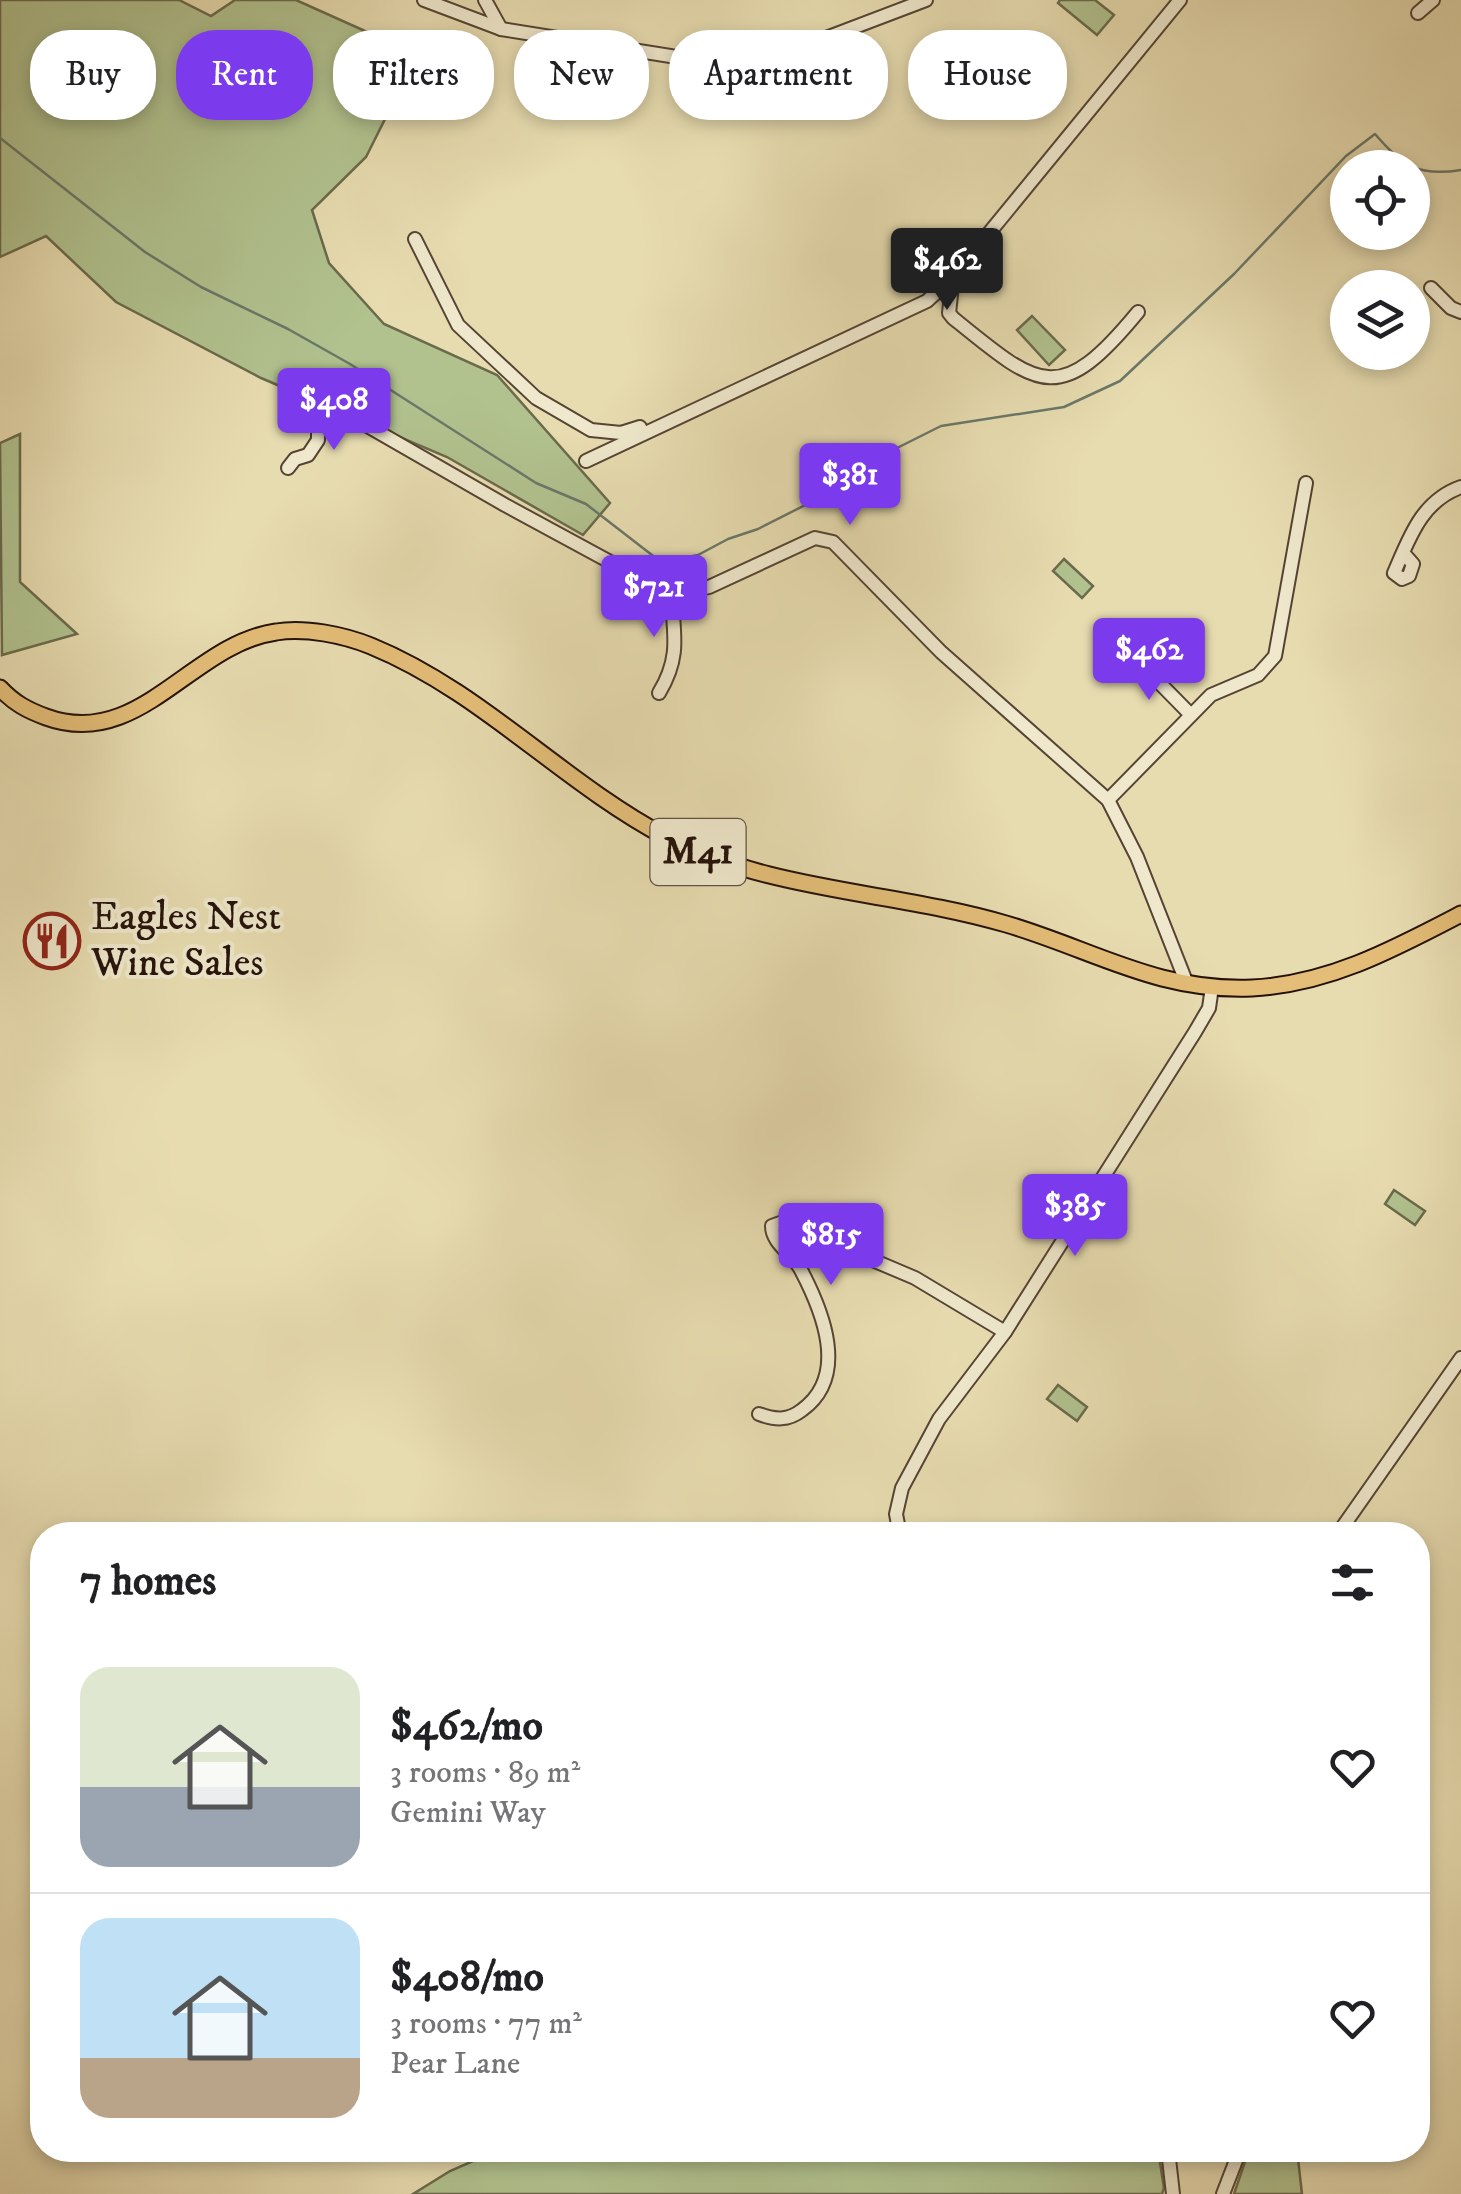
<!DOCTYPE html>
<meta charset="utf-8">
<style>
:root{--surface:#fff;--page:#f2f2f2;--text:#202124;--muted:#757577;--line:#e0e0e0;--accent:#7c3aed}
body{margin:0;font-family:"IM FELL DW Pica",serif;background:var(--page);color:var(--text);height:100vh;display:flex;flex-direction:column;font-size:38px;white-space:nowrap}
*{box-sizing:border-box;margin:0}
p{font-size:32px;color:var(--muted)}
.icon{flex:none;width:55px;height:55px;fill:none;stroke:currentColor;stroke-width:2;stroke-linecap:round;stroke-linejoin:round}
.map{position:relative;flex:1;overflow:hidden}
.sheet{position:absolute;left:30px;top:1522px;width:1400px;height:640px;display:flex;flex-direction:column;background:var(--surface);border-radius:40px;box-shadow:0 5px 15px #0003}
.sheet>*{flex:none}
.top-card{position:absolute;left:30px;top:30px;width:1402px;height:90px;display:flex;gap:20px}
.tools{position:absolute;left:1330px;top:150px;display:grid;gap:20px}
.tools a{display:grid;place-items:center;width:100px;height:100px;border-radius:50%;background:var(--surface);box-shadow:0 5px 15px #0003;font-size:50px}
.price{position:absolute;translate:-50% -85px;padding:0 22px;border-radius:10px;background:var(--accent);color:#fff;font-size:32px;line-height:65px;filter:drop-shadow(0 2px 5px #0008)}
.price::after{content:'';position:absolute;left:50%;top:60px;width:30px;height:22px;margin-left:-15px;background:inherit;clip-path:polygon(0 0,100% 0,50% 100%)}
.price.active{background:#222;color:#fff}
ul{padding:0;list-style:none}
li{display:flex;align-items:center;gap:30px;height:250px;padding:0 50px}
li+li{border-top:2px solid var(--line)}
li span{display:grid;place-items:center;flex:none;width:280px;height:200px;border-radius:30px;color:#555}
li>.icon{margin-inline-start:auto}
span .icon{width:120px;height:120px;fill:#fffc;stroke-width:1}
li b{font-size:42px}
h2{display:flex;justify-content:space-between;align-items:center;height:120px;padding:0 50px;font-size:42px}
.pill{padding:0 35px;border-radius:40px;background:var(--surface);box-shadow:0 5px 15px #0003;font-size:35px;line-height:90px}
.pill.active{background:var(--accent);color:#fff}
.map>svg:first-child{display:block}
</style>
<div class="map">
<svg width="1461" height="2194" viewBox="0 0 1461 2194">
<rect width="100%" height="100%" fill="#e7dcb0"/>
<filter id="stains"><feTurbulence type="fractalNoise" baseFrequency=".002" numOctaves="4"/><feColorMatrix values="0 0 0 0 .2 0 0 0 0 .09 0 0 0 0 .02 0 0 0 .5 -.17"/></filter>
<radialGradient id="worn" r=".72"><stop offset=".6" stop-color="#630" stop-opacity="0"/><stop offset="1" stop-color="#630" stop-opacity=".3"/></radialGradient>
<g fill="#b1c28f" stroke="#6a6a4c" stroke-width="2.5">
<polygon points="0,0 179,0 211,16 235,0 296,0 394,44 403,83 366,157 312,210 329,263 384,324 497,375 610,503 583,535 447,457 261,378 116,302 46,236 0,257"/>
<polygon points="1060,0 1095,0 1114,15 1097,35 1058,3"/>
<polygon points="1032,316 1065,350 1049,365 1017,330"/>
<polygon points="20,434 20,582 77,634 2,655 0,443"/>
<polygon points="1064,559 1093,586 1082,598 1053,571"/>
<polygon points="1394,1190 1425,1211 1415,1225 1385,1204"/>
<polygon points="1058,1385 1087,1407 1077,1421 1047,1399"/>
<polygon points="498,2150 1158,2150 1164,2188 1162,2194 413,2194 450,2171"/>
<polygon points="1249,2150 1297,2150 1302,2194 1234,2194"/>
</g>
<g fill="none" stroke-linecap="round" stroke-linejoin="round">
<path stroke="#6a7868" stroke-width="2.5" d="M0,138L145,252L201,287L288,329L350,364L536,483L586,504L661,562L698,555L728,539L758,529L823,496L895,449L941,426L1064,407L1120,381L1234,274L1346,156L1375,134C1403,166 1418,177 1461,170"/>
<g stroke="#554434" stroke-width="16">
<g id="minor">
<polyline points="424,0 501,29 708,62 752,59 797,49 926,0"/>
<polyline points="485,0 501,29"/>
<polyline points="1418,13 1433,0"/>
<polyline points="415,239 458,325 536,398 591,430 621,433 640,427"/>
<path d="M953,277L949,313L953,318C1039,388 1059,408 1138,312"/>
<polyline points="1431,288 1451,308 1461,312"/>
<polyline points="319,398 505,505 660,589 679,593 709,587 815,538 833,542 941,652 1108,800 1137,857 1187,984"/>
<polyline points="586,461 927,301 953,277 1180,0"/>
<polyline points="288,468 295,459 308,455 318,440 318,426 332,405"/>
<path d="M1405,555L1413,564L1409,576L1402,579L1394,573C1409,539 1421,501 1461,487"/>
<polyline points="1137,660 1191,715"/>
<path d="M659,693C681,657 674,634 671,593"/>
<polyline points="1108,800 1211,695 1258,675 1275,656 1306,483"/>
<path d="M759,1414C775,1420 788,1421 802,1410C849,1376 823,1312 801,1270C793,1254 772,1244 772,1226L783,1222L915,1278L1005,1332"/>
<polyline points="900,1535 896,1514 902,1488 939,1419 1005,1332 1195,1032 1209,1008 1212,987"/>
<polyline points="1337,1535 1461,1358"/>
<polyline points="1168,2150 1173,2194"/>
<polyline points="1223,2194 1240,2150"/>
</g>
</g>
<g stroke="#24120a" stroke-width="19">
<path id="major" d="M0,688C14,703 27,710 46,717C139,751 191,644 276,632C305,627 344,635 371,646C481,691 562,782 666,837C771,892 894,891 1006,924C1092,949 1157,992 1252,988C1329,984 1394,949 1461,914"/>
</g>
<use href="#minor" stroke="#efe8cc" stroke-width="12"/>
<use href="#major" stroke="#e4be78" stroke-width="15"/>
</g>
<defs>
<g id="restaurant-ring" transform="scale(2.875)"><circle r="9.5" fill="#efe8cc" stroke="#8f2418" stroke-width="1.5"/><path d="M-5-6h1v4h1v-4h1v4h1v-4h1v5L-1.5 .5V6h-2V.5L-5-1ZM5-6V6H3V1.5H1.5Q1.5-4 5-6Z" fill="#8f2418"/></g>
</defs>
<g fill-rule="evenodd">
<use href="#restaurant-ring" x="52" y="941"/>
</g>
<g text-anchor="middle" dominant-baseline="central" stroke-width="8" stroke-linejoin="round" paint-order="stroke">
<rect fill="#efe8cc" stroke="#615244" stroke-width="2.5" x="650.5" y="819" width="95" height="66" rx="8"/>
<g font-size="38" font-weight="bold" fill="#24120a">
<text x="698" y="852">M41</text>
</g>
<g font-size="40" fill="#24120a" stroke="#efe8cc" text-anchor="start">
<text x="91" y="918">Eagles Nest<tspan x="91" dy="46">Wine Sales</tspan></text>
</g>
</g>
<rect width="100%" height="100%" filter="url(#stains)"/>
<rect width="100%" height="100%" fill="url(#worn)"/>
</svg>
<div class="tools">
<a><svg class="icon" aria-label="locate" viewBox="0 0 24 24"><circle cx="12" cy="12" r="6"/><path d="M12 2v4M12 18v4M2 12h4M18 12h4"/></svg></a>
<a><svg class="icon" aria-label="layers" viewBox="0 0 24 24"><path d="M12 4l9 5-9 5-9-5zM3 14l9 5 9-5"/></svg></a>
</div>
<b class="price active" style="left:947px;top:313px">$462</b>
<b class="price" style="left:334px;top:453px">$408</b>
<b class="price" style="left:850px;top:528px">$381</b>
<b class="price" style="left:654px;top:640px">$721</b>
<b class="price" style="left:1149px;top:703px">$462</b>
<b class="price" style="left:1075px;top:1259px">$385</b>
<b class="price" style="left:831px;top:1288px">$815</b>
<div class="top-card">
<a class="pill">Buy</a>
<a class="pill active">Rent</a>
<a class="pill">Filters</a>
<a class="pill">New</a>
<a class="pill">Apartment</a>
<a class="pill">House</a>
</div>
<section class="sheet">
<h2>7 homes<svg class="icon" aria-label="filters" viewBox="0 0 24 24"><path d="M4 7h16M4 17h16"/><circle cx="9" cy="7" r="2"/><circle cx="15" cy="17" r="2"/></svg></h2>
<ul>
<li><span style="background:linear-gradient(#dfe7d0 60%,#9aa5b1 0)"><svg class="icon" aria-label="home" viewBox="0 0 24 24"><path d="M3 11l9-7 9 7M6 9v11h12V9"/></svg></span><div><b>$462/mo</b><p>3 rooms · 89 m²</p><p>Gemini Way</p></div><svg class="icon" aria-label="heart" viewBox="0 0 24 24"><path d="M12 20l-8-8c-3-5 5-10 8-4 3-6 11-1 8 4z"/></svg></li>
<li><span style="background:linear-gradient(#bfe0f5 70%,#b9a48a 0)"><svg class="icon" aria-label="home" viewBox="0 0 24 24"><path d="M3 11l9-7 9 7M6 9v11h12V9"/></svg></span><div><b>$408/mo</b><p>3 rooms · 77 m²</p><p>Pear Lane</p></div><svg class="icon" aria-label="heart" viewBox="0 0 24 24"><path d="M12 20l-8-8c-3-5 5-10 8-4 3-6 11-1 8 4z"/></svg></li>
</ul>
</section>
</div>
